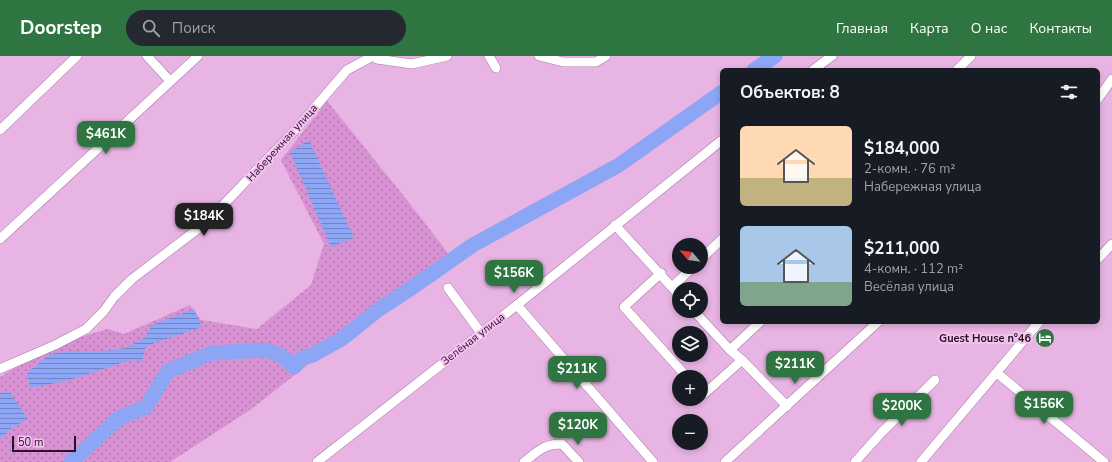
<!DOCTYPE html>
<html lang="ru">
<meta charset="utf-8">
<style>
:root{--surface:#171b24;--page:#242831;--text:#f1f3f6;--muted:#9ea1a6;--accent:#2f7541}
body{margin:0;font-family:"Nunito Sans",sans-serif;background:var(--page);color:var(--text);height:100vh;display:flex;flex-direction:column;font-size:15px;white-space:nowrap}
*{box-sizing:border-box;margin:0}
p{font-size:13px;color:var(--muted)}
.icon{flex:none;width:22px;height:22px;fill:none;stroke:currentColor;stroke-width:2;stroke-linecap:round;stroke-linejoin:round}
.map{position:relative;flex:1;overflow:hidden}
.side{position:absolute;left:720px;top:12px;width:380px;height:256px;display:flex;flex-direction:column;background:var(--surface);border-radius:6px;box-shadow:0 2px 6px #0003}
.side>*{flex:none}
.needle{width:26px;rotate:299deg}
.controls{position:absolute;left:672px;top:182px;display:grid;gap:8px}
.controls a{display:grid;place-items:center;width:36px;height:36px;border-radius:50%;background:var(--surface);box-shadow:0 2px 6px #0003;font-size:20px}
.scale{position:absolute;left:12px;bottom:10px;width:64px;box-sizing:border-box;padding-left:4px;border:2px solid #261324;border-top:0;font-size:11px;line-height:14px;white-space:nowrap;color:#261324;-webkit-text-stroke:3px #f5c1f0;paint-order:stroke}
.price{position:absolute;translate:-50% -34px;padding:0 9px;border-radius:8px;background:var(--accent);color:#fff;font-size:13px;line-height:26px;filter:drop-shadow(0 1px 2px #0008)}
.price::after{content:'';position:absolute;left:50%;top:24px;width:12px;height:9px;margin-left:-6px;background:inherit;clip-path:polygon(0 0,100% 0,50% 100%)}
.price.active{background:#222;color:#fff}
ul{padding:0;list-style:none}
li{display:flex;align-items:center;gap:12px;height:100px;padding:0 20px}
li span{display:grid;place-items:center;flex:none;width:112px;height:80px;border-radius:6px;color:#555}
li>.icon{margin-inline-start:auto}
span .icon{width:48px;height:48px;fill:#fffc;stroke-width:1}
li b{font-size:17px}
h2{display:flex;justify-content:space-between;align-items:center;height:48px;padding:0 20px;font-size:17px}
header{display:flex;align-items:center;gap:24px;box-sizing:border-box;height:56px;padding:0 20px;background:var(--accent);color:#fff}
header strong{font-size:19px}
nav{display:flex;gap:22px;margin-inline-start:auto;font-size:14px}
.search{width:280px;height:36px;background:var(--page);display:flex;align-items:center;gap:10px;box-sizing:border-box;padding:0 14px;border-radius:22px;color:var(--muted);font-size:15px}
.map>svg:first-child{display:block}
</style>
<header>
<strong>Doorstep</strong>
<div class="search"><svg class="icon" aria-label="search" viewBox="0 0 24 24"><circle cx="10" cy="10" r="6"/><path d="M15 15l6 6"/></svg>Поиск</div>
<nav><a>Главная</a><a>Карта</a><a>О нас</a><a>Контакты</a></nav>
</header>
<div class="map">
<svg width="1112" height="406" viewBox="0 0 1112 406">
<defs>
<pattern id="grass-dots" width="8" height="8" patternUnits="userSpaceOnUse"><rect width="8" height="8" fill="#d892d3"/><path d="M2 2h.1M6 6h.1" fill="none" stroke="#af76ab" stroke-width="1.8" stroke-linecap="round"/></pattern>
<pattern id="water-rules" width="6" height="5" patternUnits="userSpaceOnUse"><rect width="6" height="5" fill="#8ca6f5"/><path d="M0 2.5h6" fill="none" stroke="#7286c6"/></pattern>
</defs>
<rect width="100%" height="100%" fill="#e8b4e3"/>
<polygon fill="url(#grass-dots)" points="327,45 407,144 448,197 379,251 328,293 250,354 170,406 0,406 0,321 30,303 87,279 108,273 124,278 190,249 201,264 257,273 311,229 324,188 281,104"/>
<g fill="url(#water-rules)">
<polygon points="309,84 354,182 331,191 290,96"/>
<polygon points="194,253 202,271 146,290 142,306 131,304 66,325 30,332 27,317 50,298 73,295 94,296 126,292 144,282 152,269"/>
<polygon points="10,336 28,363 13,371 0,383 0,337"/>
</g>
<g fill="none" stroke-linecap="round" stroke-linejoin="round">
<g stroke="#8ca6f5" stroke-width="15">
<polyline points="754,14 775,0"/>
<polyline points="71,406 119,362 146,351 168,315 212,297 266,294 282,300 294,311 302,302 313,299 343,282 378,254 410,233 473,189 619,109 722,36"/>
</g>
<g stroke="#a878a4" stroke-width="10">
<g id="minor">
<polyline points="147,0 170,25"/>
<polyline points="374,0 377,3 412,8 447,0"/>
<polyline points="489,0 496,12"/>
<polyline points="539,0 563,6 596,6 606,0"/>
<polyline points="813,14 832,0"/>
<polyline points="957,14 971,0"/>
<polyline points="1098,43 1112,23"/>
<polyline points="0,74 77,0"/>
<polyline points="615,169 679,239"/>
<polyline points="0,183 198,0"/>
<polyline points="701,203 722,183"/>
<polyline points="1098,203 1112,188"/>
<polyline points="661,217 624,251 687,321"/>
<polyline points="672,231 693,211"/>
<polyline points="448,232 481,277"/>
<polyline points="517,249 653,406"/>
<polyline points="694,255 730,294 742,304 787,350"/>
<polyline points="730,294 760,266"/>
<polyline points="0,313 55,289 86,273 104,255 114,241 132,223 207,166 297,72 347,14 373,0"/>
<polyline points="997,317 1104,406"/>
<polyline points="701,335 704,338 742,304"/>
<polyline points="317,406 517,249 722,84"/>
<path d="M524,406C538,395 544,388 562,388L579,406"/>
<polyline points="725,406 878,266"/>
<polyline points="855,406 882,376 935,324"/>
<polyline points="921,406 1039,266"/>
</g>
</g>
<use href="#minor" stroke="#fff" stroke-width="9"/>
</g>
<defs>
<g id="hotel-disc" transform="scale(1)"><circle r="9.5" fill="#2f7541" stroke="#f5c1f0"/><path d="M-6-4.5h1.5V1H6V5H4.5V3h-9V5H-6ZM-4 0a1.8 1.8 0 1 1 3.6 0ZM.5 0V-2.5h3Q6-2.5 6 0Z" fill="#fff"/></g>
</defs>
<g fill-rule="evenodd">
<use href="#hotel-disc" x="1045" y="282"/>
</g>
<g text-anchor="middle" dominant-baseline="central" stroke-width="4" stroke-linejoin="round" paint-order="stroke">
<g font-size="11" fill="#261324" stroke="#f5c1f0">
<text transform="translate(282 87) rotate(-48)">Набережная улица</text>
<text transform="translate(473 283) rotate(-38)">Зелёная улица</text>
</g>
<g font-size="11" font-weight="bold" fill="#261324" stroke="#f5c1f0" text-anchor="end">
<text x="1031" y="282">Guest House n°46</text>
</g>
</g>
</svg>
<div class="controls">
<a><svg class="needle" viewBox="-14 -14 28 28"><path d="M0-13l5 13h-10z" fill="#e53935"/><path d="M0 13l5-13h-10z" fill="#9ea1a6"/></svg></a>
<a><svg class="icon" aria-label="locate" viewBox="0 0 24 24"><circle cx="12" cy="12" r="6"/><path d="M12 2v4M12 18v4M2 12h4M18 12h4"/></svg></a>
<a><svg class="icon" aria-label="layers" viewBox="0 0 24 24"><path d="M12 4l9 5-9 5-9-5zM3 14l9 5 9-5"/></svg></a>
<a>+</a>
<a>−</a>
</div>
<div class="scale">50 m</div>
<b class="price" style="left:106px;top:99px">$461K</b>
<b class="price active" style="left:204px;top:181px">$184K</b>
<b class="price" style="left:514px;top:238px">$156K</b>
<b class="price" style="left:795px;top:329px">$211K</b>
<b class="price" style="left:577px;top:334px">$211K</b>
<b class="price" style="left:1044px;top:369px">$156K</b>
<b class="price" style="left:902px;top:371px">$200K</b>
<b class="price" style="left:578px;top:390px">$120K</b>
<section class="side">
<h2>Объектов: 8<svg class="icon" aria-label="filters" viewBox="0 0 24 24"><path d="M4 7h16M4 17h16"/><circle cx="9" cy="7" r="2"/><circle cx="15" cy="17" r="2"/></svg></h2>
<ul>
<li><span style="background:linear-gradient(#ffd9b3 65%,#c2b280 0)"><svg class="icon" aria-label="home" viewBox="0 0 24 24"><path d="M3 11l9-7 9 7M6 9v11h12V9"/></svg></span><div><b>$184,000</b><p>2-комн. · 76 m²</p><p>Набережная улица</p></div></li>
<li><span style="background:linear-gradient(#a9c7e8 70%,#7fa58c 0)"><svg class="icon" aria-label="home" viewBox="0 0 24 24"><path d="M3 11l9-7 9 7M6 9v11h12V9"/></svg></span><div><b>$211,000</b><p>4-комн. · 112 m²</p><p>Весёлая улица</p></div></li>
</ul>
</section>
</div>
